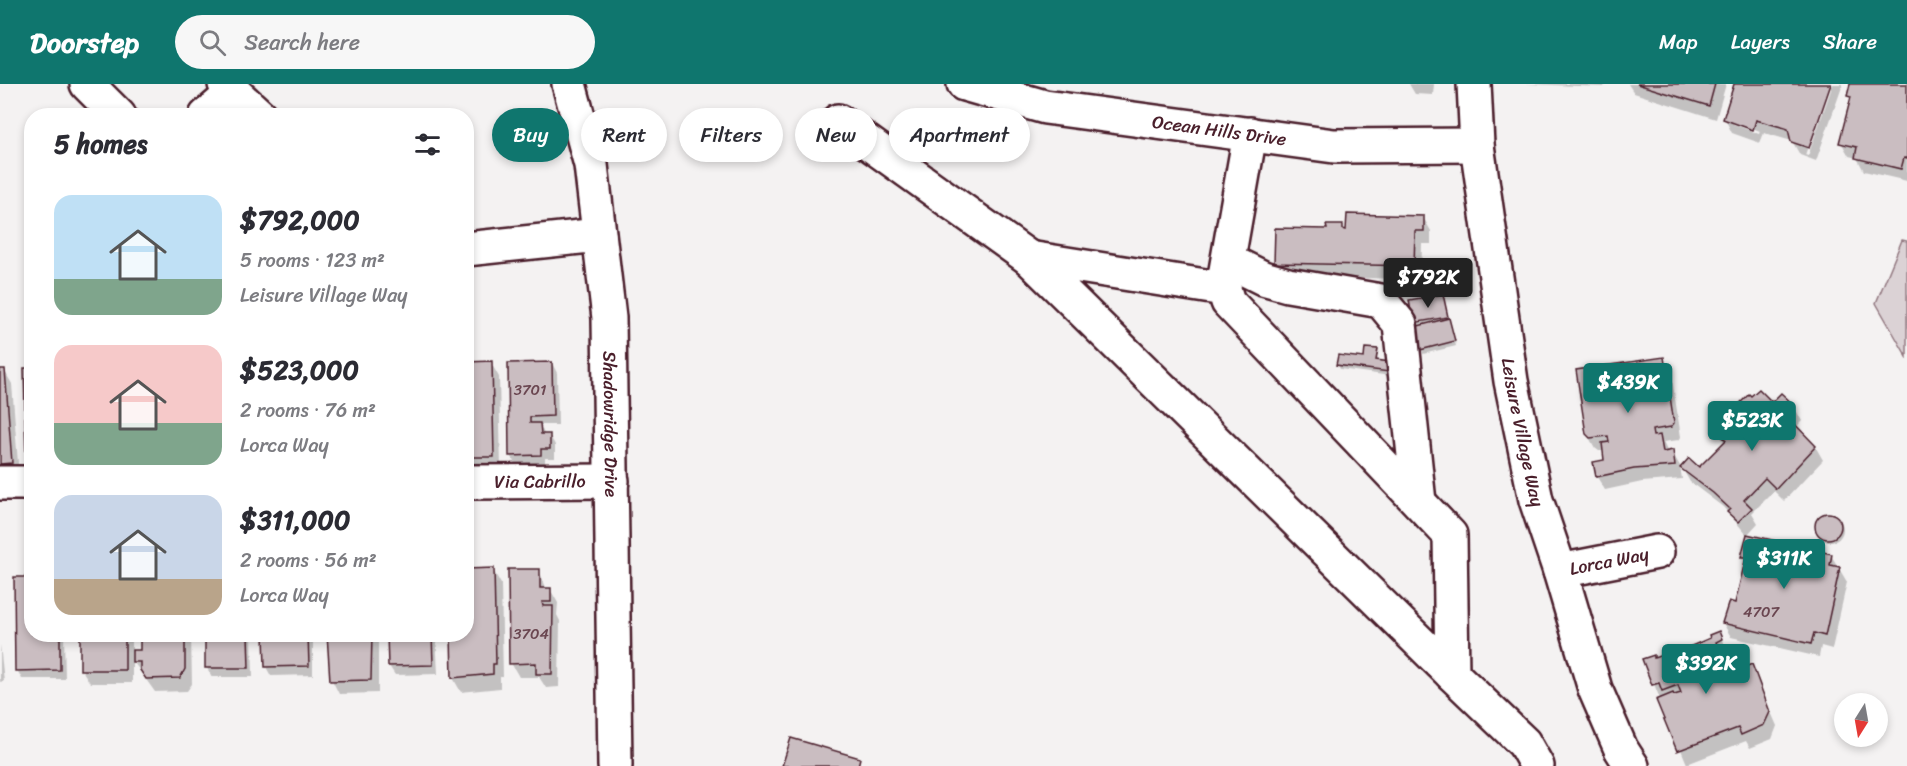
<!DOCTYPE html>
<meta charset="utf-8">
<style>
:root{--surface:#fff;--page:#f7f7f7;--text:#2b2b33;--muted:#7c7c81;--accent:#0f766e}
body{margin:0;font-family:Sriracha,sans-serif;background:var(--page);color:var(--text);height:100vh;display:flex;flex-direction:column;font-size:22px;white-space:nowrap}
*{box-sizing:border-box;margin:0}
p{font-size:20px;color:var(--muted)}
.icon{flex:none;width:33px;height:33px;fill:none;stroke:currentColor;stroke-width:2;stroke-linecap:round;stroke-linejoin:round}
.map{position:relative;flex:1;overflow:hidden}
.side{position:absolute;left:24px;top:24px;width:450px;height:534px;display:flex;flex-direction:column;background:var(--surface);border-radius:24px;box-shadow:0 3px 9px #0003}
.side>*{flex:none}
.top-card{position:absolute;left:492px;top:24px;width:570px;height:54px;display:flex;gap:12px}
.needle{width:39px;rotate:191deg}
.tools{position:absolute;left:1834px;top:609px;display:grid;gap:12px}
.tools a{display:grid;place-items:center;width:54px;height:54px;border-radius:50%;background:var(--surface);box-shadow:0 3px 9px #0003;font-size:30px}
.price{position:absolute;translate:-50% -51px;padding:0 14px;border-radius:6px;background:var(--accent);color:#fff;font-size:20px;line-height:39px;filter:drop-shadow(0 2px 3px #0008)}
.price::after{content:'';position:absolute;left:50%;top:36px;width:18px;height:14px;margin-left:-9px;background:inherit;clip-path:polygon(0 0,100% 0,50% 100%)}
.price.current{background:#222;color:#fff}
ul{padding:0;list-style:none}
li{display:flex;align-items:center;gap:18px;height:150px;padding:0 30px}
li span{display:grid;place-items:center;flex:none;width:168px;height:120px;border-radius:18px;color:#555}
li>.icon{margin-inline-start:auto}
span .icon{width:72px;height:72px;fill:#fffc;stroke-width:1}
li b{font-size:26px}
h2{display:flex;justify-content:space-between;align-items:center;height:72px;padding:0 30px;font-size:26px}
.chip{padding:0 21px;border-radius:27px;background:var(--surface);box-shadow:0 3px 9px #0003;font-size:21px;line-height:54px}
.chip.current{background:var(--accent);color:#fff}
header{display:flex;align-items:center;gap:36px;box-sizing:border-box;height:84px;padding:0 30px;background:var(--accent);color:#fff}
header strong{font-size:28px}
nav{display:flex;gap:33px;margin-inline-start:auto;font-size:21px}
.search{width:420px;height:54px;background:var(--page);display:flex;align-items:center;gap:15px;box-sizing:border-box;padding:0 21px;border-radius:33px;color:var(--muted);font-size:22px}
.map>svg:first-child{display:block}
</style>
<header>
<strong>Doorstep</strong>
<div class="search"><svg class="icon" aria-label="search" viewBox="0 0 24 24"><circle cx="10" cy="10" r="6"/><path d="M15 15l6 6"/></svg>Search here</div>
<nav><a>Map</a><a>Layers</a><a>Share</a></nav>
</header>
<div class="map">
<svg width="1907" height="682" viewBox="0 0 1907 682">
<rect width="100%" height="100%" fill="#f4f2f2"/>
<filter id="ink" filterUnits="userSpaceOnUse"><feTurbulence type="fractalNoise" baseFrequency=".0167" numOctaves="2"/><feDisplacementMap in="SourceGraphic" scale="12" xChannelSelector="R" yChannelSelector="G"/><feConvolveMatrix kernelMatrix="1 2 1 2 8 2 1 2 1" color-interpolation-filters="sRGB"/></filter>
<g filter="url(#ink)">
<polygon fill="#dbd2d5" stroke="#927880" stroke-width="1.5" points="1902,156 1907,157 1907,273 1876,219"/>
<g fill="#0003" fill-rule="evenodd">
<polygon points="1409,0 1434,0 1433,11 1415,10"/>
<polygon points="1526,0 1605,0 1604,3"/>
<polygon points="1628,0 1726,0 1716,35 1634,9"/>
<path d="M1731,0H1830L1805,71L1808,72L1833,0H1843L1816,77L1800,71L1792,57L1764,49L1760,59L1732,49L1725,35L1736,1ZM1733,37L1760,47L1759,50L1733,40Z"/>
<polygon points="1852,0 1907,0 1907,97 1864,87 1857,74 1849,72 1841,58 1852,17 1849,12"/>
<polygon points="1423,133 1431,147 1431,160 1422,160 1421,195 1284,193 1276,179 1328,147 1342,143 1344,147"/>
<polygon points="1443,211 1456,262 1423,270 1415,238"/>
<polygon points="1377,267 1378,278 1392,284 1391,292 1340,285 1338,281 1365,276"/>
<polygon points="466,271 471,280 491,279 499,293 501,386 472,387 466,378"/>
<polygon points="1663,275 1671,288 1681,353 1679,356 1663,358 1668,369 1672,368 1680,382 1682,395 1642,398 1605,406 1597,393 1606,378 1605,367 1599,367 1595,364 1587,350"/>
<polygon points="552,279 557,289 558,341 540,341 545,352 550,352 555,361 555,374 545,374 545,380 516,381 510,371"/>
<polygon points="0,286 4,286 12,300 19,393 0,394"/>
<polygon points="1781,311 1794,323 1802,337 1796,343 1815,362 1823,376 1784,417 1774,407 1752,429 1758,439 1747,451 1723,423 1690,398 1682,384 1699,386 1725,359 1717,346 1772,320"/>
<circle cx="1830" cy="445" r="13"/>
<polygon points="1831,471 1847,498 1832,565 1821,562 1819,573 1731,553 1723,539 1736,521 1746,478 1743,472"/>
<polygon points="493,486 501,500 503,593 500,593 500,604 461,608 453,594 453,550 466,550"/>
<polygon points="539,486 547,506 550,505 558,519 557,531 560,537 559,603 546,604 539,593 519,593 511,579"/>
<polygon points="1718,549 1729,569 1723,572 1730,591 1751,582 1777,642 1772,655 1750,664 1746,657 1687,680 1644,576 1666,575"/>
<polygon points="32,550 64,550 65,595 22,595 17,586"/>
<polygon points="82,550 132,550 132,568 142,567 141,550 191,550 192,600 187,607 155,608 132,576 132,599 90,599 82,586"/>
<polygon points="206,550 252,550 253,593 212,593 207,584"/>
<polygon points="265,550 313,550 313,591 271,592 266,583"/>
<polygon points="329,550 378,550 378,609 339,610 332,596"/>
<polygon points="388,550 436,550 438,590 395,591 389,582"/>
<polygon points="0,561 4,597 0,598"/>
</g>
<g fill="#cabdc1" stroke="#4a1f2b" stroke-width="1.5">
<polygon points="1637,0 1715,0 1709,22"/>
<polygon points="1734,0 1831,0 1809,64 1791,58 1788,45 1785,44 1756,36 1753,46 1723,35"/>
<polygon points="1850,0 1907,0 1907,75 1904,74 1901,85 1855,74 1857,63 1839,59 1851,13 1847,12"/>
<polygon points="1347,130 1424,132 1424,147 1415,147 1414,182 1274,179 1275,144 1327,145 1326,141 1343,141 1343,145 1346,146"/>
<polygon points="1443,210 1448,233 1413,239 1409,216"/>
<polygon points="1449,234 1455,257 1420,266 1414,243"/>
<polygon points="1365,264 1378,265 1376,276 1390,278 1389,288 1336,281 1338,271 1364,274"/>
<polygon points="1664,273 1674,339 1671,343 1652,346 1653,352 1660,351 1663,368 1673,366 1675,382 1634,385 1596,393 1593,378 1604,376 1602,359 1609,358 1608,352 1590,354 1586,350 1576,286"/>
<polygon points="29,277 32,277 32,377 26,377 24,284 30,284"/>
<polygon points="492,277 494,373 466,373 466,278"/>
<polygon points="552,278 553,332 530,333 530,339 540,339 541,350 550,350 550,365 541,365 541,371 509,372 508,279"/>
<polygon points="0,285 5,285 12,379 0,380"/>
<polygon points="1759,305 1772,318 1781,309 1795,322 1786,331 1816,362 1776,405 1765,394 1744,416 1752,424 1738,438 1727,428 1730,425 1713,409 1680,384 1689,374 1699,383 1726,356 1715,345 1749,310 1751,312"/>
<circle cx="1828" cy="442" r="13"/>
<polygon points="1747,450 1832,470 1830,481 1840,483 1825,552 1814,549 1811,560 1722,539 1729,517 1735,519 1746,473 1741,473"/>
<polygon points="494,484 496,580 493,580 493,590 452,594 451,550 466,550 466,485"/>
<polygon points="508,485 540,485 540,504 551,504 551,518 542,518 543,522 553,522 552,590 536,590 536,579 509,580"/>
<polygon points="14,493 32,493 32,550 60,550 60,586 15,587"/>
<polygon points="1719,547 1722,555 1716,558 1726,583 1711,588 1714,596 1752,580 1770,628 1764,641 1741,651 1738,644 1677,667 1656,616 1673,609 1674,611 1681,609 1678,601 1662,607 1659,599 1652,601 1642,575 1654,571 1654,574 1665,570 1666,573 1710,554 1709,551"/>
<rect x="80" y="550" width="45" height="36"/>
<polygon points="140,550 185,550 185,585 180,594 146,595 140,586 140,578 132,578 132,566 140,566"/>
<polygon points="205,550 248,550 249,584 205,584"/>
<polygon points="264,550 308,550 309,582 265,583"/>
<polygon points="327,550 372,550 371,596 330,597"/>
<polygon points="387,550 432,550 433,581 388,582"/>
<polygon points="791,654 860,674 858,682 782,682"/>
</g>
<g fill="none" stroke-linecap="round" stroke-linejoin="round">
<g stroke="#4a1f2b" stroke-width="38">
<g id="minor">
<polyline points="87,0 119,32"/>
<polyline points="225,0 260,32"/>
<path id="s1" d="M569,0L591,81L609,234L615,682"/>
<path id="s2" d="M964,0L1045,23L1334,62L1477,61"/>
<path id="s3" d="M1474,0L1477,61L1511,297L1536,416L1560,487L1595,605L1621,665L1632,682"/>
<polyline points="206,32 234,8"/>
<polyline points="838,37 1029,174"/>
<polyline points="466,165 599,151"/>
<polyline points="1229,177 1263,194 1288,201 1381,217 1400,240 1419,418"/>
<polyline points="1224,205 1029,174 1452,590 1450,451 1228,218 1224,205 1225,192 1250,50"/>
<path id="s4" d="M466,398L612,397"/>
<polyline points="0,399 32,399"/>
<path id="s5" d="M1560,487L1657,468"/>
<polyline points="1452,590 1524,659 1537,682"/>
</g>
</g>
<use href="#minor" stroke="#fff" stroke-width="33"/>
</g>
</g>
<g text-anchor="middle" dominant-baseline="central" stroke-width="5" stroke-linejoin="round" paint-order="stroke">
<g font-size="15" fill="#6a4650">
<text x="530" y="306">3701</text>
<text x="1761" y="528">4707</text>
<text x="531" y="550">3704</text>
</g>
<g font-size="18" fill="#4a1f2b" stroke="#fff">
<text stroke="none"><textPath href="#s2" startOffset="260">Ocean Hills Drive</textPath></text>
<text stroke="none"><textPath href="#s1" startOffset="344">Shadowridge Drive</textPath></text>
<text stroke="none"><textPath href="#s3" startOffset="352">Leisure Village Way</textPath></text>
<text stroke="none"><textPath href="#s4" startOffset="74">Via Cabrillo</textPath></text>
<text stroke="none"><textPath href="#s5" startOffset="50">Lorca Way</textPath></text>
</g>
</g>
</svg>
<div class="tools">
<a><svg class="needle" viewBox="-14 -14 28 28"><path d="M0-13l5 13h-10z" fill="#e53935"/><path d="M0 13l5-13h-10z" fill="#7c7c81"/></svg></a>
</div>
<b class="price current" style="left:1428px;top:225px">$792K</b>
<b class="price" style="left:1628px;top:330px">$439K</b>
<b class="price" style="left:1752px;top:368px">$523K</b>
<b class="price" style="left:1784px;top:506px">$311K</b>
<b class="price" style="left:1706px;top:611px">$392K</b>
<div class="top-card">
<a class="chip current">Buy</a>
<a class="chip">Rent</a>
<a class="chip">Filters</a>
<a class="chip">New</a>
<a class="chip">Apartment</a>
</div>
<section class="side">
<h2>5 homes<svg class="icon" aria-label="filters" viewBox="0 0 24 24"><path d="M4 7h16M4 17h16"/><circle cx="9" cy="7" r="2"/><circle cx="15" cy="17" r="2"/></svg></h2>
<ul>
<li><span style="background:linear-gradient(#bfe0f5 70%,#7fa58c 0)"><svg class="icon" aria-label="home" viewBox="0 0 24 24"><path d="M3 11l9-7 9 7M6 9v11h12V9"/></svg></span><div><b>$792,000</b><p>5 rooms · 123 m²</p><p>Leisure Village Way</p></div></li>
<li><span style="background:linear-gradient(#f6c9c9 65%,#7fa58c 0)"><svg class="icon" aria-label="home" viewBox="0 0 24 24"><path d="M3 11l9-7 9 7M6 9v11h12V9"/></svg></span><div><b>$523,000</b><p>2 rooms · 76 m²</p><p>Lorca Way</p></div></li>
<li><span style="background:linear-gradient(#c9d6e8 70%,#b9a48a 0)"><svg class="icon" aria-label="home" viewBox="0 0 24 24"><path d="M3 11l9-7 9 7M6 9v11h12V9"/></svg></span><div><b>$311,000</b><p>2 rooms · 56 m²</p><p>Lorca Way</p></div></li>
</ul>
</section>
</div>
